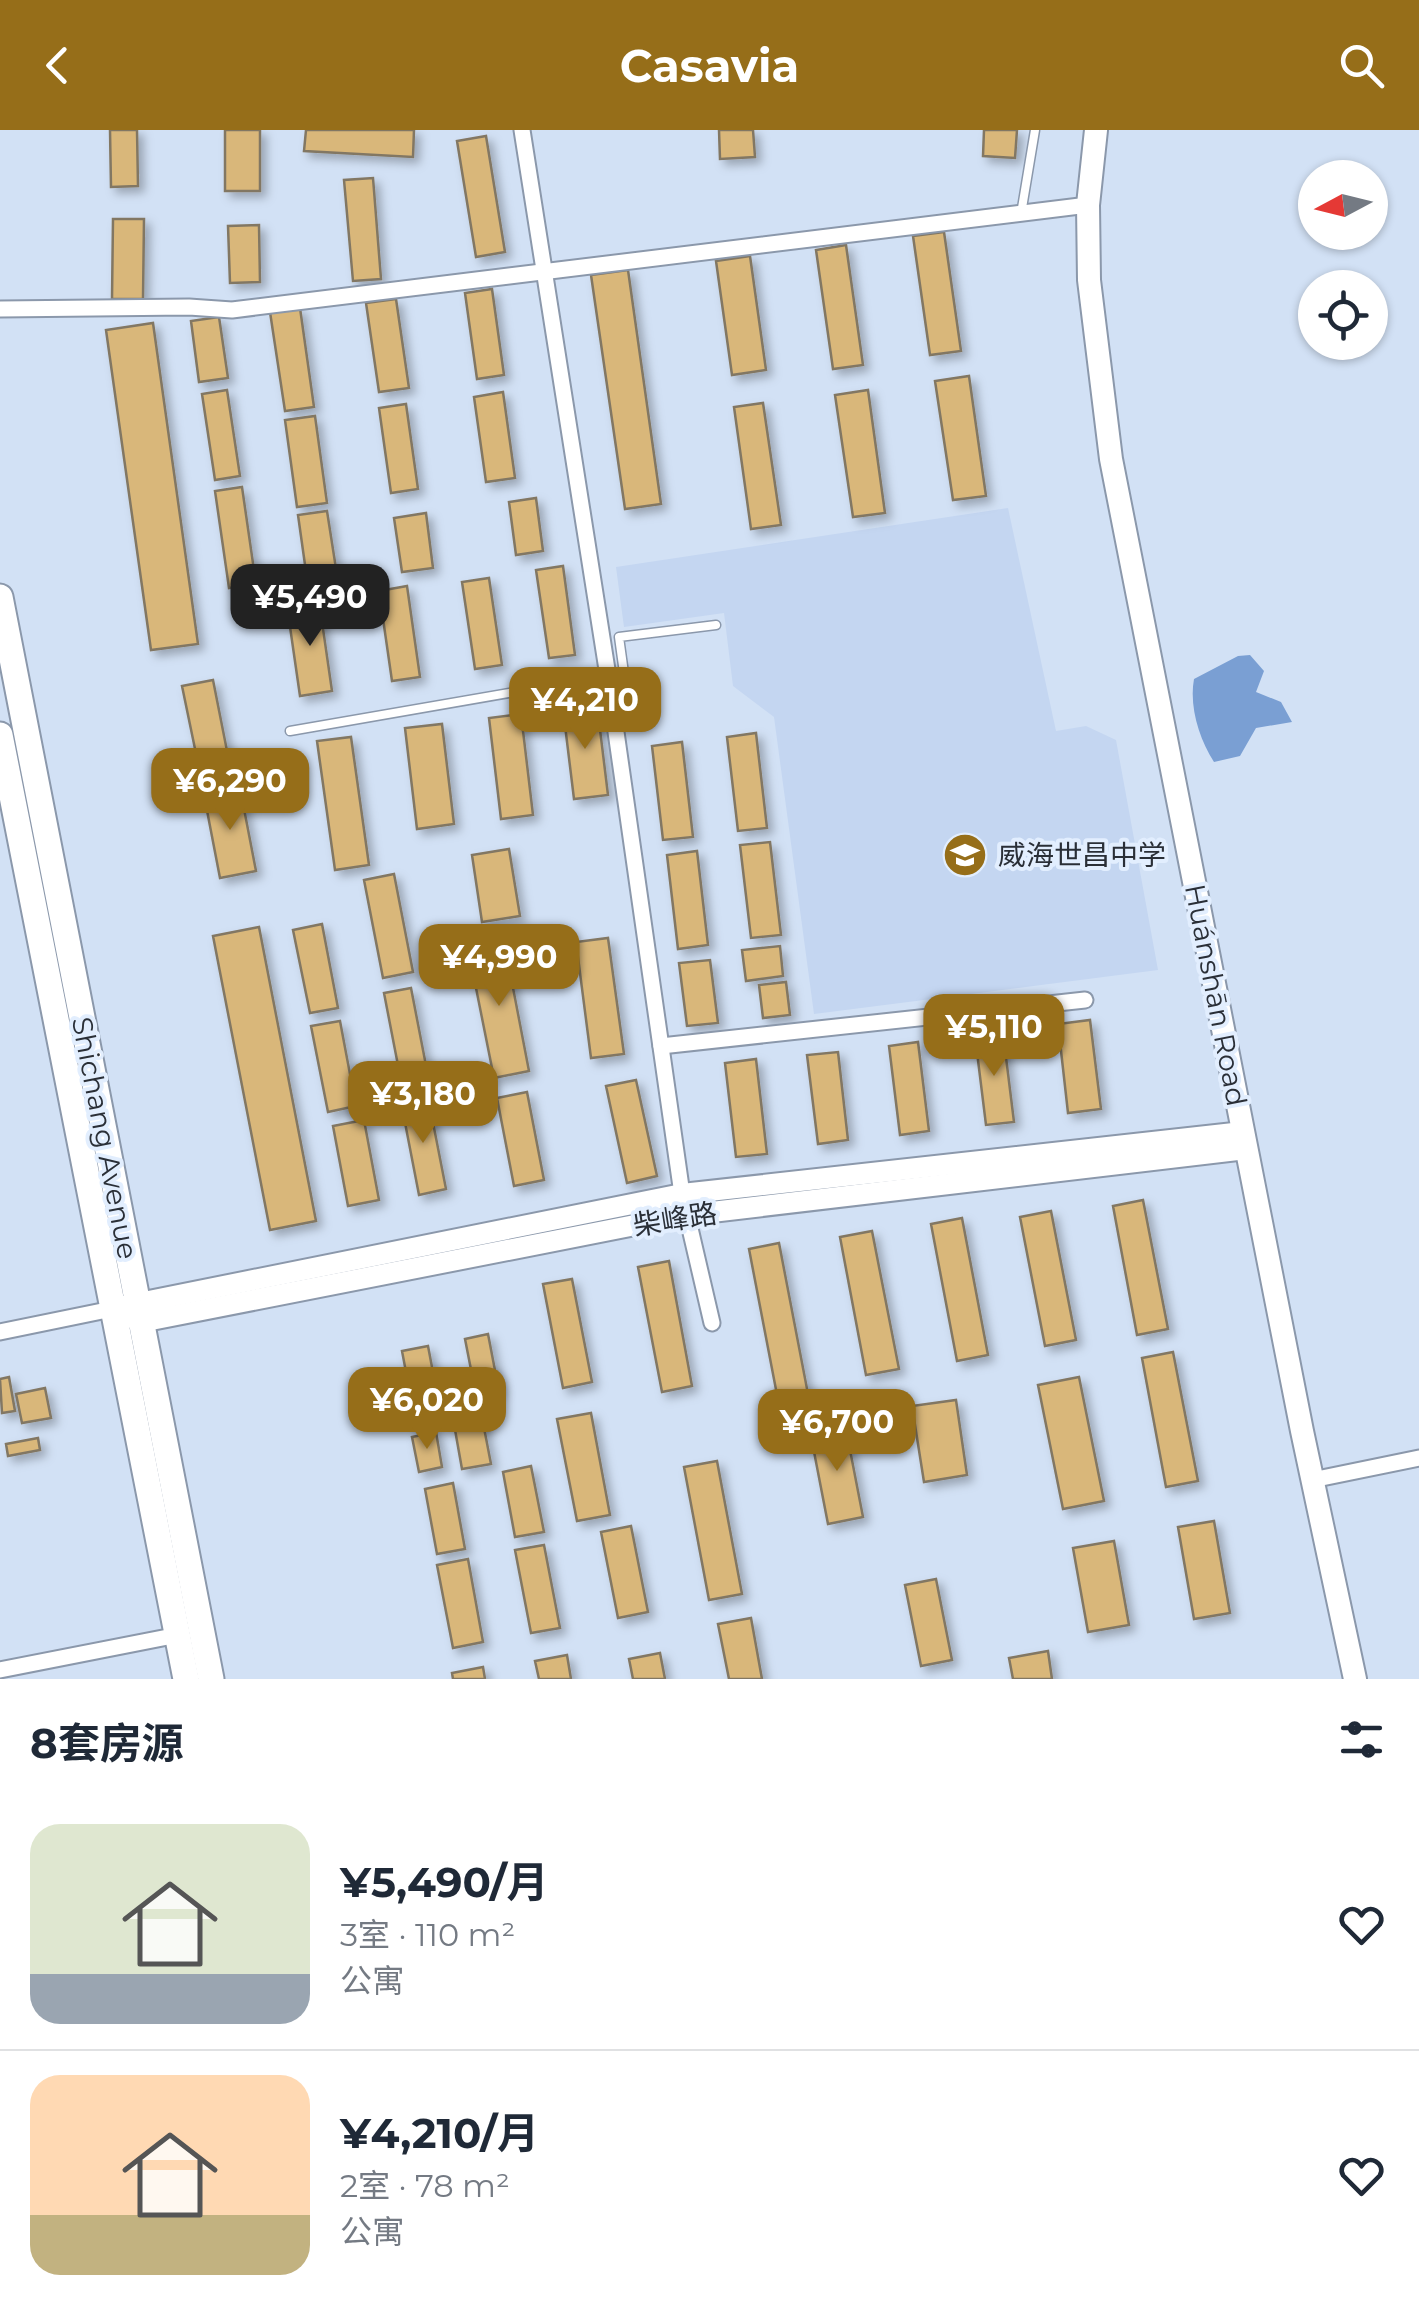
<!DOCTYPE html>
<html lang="zh">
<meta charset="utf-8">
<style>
:root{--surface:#fff;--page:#f6f6f7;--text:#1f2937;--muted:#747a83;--line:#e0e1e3;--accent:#966e19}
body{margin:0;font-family:Montserrat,"Noto Sans SC",sans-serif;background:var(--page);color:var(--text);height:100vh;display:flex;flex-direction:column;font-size:38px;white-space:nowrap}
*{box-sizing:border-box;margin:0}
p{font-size:32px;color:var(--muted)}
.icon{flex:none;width:55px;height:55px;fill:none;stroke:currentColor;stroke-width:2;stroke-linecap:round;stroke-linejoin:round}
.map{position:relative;height:1549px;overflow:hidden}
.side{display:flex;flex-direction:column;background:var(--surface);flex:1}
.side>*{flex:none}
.needle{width:65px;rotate:263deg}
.controls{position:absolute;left:1298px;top:30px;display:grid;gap:20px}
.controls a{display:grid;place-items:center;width:90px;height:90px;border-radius:50%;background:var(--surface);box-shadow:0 2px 8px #0004;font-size:50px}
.price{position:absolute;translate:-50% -85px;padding:0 22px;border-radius:20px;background:var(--accent);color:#fff;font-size:32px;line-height:65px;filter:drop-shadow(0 2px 5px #0008)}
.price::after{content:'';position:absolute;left:50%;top:60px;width:30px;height:22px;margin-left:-15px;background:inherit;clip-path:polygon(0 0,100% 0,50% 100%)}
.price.on{background:#222;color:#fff}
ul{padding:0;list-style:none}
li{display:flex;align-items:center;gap:30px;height:250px;padding:0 30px}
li+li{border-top:2px solid var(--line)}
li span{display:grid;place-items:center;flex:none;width:280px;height:200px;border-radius:30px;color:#555}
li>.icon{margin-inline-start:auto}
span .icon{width:120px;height:120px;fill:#fffc;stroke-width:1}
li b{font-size:42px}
h2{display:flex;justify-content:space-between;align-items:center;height:120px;padding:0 30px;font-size:42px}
header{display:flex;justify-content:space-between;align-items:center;height:130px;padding:0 30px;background:var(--accent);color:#fff;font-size:45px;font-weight:700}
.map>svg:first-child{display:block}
</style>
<header><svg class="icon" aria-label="back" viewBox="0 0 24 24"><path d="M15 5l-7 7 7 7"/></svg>Casavia<svg class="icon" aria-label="search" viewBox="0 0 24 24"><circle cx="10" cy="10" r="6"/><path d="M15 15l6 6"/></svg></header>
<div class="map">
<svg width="1419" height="1549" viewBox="0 0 1419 1549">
<defs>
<filter id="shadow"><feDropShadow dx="5.5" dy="5.5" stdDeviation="5" flood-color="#0004"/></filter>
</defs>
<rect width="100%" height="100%" fill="#d2e1f5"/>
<polygon fill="#c4d6f1" points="1008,378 1056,601 1086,596 1116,610 1158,840 814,884 774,587 733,556 724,483 624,497 616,437"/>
<path fill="#7a9fd3" d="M1250,525L1264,541L1256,562L1281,572L1292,592L1256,598L1240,626L1214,632C1199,609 1189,576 1194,549L1238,526Z"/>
<g fill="#d9b77a" stroke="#827763" stroke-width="2.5" filter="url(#shadow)">
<polygon points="110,0 137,0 138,56 111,57"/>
<rect x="225" y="0" width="35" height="61"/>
<polygon points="306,0 414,0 413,27 304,21"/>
<polygon points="719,0 753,0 755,27 720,29"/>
<polygon points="984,0 1017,0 1015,28 983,26"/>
<polygon points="486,6 505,122 476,127 457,11"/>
<polygon points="373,48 381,149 353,151 344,50"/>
<polygon points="113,89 144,89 143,169 112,169"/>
<polygon points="259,95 260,152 230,153 228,96"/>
<polygon points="944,102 961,221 930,225 913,106"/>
<polygon points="846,115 863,235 833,239 816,120"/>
<polygon points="750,126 766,240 732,245 716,131"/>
<polygon points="628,140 661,374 625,379 591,145"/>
<polygon points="492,159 504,245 477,249 465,163"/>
<polygon points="396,169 409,258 379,262 366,173"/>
<polygon points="300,178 314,277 285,281 270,182"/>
<polygon points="219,187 228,248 199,252 191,191"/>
<polygon points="153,193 198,514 151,520 106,200"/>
<polygon points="969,246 986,366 953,370 935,251"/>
<polygon points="227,260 240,346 215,350 202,264"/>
<polygon points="868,260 885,383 853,387 835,265"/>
<polygon points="503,262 515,348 486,352 474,267"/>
<polygon points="763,273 781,395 751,399 734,277"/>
<polygon points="406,274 418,359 391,363 379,278"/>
<polygon points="315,286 327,373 297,377 285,290"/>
<polygon points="242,357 256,454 229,458 215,361"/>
<polygon points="536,368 543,421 516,425 509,372"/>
<polygon points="327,381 337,445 307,449 298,385"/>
<polygon points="426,383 433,438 402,442 394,388"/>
<polygon points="563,436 575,525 549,528 536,440"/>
<polygon points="489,448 502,535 475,539 462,452"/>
<polygon points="407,456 420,547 392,551 379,461"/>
<polygon points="319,471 332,561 300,566 287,476"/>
<polygon points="213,550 230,636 200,643 182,556"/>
<polygon points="597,575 608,665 574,669 563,579"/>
<polygon points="521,584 533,685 501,689 489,588"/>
<polygon points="442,594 454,694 417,699 405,598"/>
<polygon points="756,603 767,698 738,701 727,607"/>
<polygon points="351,607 369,735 335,740 317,611"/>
<polygon points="682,612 693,707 663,710 652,616"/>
<polygon points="240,658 256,741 220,748 204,665"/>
<polygon points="770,712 781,805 751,808 740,715"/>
<polygon points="509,719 520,786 482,792 472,725"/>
<polygon points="697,721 708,815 678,819 667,725"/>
<polygon points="394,744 413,842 383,848 364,750"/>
<polygon points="322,794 338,878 310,883 293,800"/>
<polygon points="259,797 316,1091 270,1100 213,806"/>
<polygon points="608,808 624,924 591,928 576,812"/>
<polygon points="504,811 529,941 494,948 468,818"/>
<polygon points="780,816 783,846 746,851 742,820"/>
<polygon points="710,830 718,893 687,896 679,833"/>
<polygon points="786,852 790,885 763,888 759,855"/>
<polygon points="411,858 429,951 402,956 384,863"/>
<polygon points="1090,890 1101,979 1068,983 1058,894"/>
<polygon points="340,891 356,976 328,982 311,896"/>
<polygon points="1003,903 1014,992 986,995 975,906"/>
<polygon points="918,912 929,1001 900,1005 889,916"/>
<polygon points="838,922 848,1010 818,1014 807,925"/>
<polygon points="756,929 767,1024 736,1027 725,933"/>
<polygon points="636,950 657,1046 627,1053 606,956"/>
<polygon points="527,962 544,1050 514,1056 497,968"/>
<polygon points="428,967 446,1059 419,1065 401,972"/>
<polygon points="364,990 379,1070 348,1076 333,996"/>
<polygon points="1143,1070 1168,1199 1137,1205 1113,1076"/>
<polygon points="1051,1081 1076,1210 1045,1216 1020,1087"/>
<polygon points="962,1088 988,1225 957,1231 931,1094"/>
<polygon points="872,1101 899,1239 866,1245 840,1107"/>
<polygon points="779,1113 808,1264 778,1270 749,1119"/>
<polygon points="669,1131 692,1256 662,1262 638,1137"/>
<polygon points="572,1149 592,1252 563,1258 543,1154"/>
<polygon points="488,1204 499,1261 476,1265 465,1209"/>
<polygon points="428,1216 439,1274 413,1279 402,1221"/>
<polygon points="1173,1222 1198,1351 1166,1357 1142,1228"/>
<polygon points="9,1247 15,1281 2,1283 0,1249"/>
<polygon points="1079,1247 1104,1371 1063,1379 1038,1255"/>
<polygon points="45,1258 51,1288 22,1293 16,1264"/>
<polygon points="956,1270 967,1345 924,1352 912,1276"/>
<polygon points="480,1277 491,1334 462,1339 452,1283"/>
<polygon points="591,1283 610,1385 577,1391 557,1289"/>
<polygon points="845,1294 863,1387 828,1394 810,1301"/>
<polygon points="436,1302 442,1337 419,1342 412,1307"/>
<polygon points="38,1308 40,1320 8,1326 6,1314"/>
<polygon points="717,1331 742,1464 709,1470 684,1337"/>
<polygon points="531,1336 544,1402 515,1407 503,1342"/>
<polygon points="453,1353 465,1419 437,1424 425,1359"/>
<polygon points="1214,1391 1230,1483 1194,1489 1178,1397"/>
<polygon points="631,1396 648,1482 618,1488 601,1402"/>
<polygon points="1114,1411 1129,1495 1088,1502 1073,1418"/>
<polygon points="544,1415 560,1498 531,1503 515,1420"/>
<polygon points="468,1429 483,1512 453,1518 437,1435"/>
<polygon points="936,1449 952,1530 921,1536 905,1455"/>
<polygon points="751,1488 762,1549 729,1549 718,1494"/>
<polygon points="1048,1521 1052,1549 1013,1549 1009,1528"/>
<polygon points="660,1523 665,1549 633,1549 629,1529"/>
<polygon points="567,1525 571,1549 539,1549 535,1531"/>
<polygon points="483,1537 485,1549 453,1549 452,1543"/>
</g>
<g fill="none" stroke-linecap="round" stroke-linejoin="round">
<g stroke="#8b98ab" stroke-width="11">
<g id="service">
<polyline points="1021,84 1035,0"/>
<polyline points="290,601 624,543 619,507 716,495"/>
</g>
</g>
<g stroke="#8b98ab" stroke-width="19">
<g id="minor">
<polyline points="522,0 608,546 682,1064 712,1193"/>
<polyline points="0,179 189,177 232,180 1088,75"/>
<polyline points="661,916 1085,870"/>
<polyline points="0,1202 112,1179"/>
<polyline points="1312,1350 1419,1328"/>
<polyline points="0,1540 178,1505"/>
</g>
</g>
<g stroke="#8b98ab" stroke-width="24">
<g id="tertiary">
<polyline points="124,1176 682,1064 1243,1002"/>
<polyline points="128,1186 141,1192 686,1085 1246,1019"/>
</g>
</g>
<g stroke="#8b98ab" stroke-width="26">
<polyline id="secondary" points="1096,0 1088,75 1089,150 1111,329 1302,1301 1355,1549"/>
</g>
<g stroke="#8b98ab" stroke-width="29">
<g id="primary">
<polyline points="0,467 211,1549"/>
<polyline points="0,605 186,1549"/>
</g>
</g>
<use href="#service" stroke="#fff" stroke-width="8"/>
<use href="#minor" stroke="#fff" stroke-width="15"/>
<use href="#tertiary" stroke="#fff" stroke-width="20"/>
<use href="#secondary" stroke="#fff" stroke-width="22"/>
<use href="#primary" stroke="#fff" stroke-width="25"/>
</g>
<defs>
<g id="school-disc" transform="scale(2.25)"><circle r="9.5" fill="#966e19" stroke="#e2eefe"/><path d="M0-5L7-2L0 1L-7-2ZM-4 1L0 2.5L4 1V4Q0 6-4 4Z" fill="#fff"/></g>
</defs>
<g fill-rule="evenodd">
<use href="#school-disc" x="965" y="725"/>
</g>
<g text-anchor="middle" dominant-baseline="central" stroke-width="8" stroke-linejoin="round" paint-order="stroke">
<g font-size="28" fill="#2a2f37" stroke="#e2eefe" text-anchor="start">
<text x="998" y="725">威海世昌中学</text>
</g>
<g font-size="28" fill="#2a2f37" stroke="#e2eefe">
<text transform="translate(1216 865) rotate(79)">Huánshān Road</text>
<text transform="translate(105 1008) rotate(79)">Shichang Avenue</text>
<text transform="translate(675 1089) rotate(-9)">柴峰路</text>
</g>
</g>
</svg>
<div class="controls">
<a><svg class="needle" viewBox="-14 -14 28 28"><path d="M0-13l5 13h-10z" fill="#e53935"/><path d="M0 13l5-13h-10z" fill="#747a83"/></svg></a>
<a><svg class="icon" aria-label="locate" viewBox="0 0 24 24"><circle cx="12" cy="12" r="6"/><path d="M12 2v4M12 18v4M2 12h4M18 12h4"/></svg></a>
</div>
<b class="price on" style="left:310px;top:519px">¥5,490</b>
<b class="price" style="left:585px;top:622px">¥4,210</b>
<b class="price" style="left:230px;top:703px">¥6,290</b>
<b class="price" style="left:499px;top:879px">¥4,990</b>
<b class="price" style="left:994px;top:949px">¥5,110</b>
<b class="price" style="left:423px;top:1016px">¥3,180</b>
<b class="price" style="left:427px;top:1322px">¥6,020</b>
<b class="price" style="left:837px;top:1344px">¥6,700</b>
</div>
<section class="side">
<h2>8套房源<svg class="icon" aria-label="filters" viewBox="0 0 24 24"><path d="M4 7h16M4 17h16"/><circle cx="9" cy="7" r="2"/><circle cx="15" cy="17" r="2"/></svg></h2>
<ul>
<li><span style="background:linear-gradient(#dfe7d0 75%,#9aa5b1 0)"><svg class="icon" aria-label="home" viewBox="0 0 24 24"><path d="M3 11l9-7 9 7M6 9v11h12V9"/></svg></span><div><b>¥5,490/月</b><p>3室 · 110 m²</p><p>公寓</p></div><svg class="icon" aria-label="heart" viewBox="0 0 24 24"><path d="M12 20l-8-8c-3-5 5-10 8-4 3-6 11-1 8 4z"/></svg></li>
<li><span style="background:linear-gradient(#ffd9b3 70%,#c2b280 0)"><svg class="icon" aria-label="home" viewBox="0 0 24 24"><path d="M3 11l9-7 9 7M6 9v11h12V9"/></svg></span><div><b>¥4,210/月</b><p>2室 · 78 m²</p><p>公寓</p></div><svg class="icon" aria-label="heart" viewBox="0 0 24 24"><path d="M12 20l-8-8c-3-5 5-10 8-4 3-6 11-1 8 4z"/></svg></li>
</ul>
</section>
